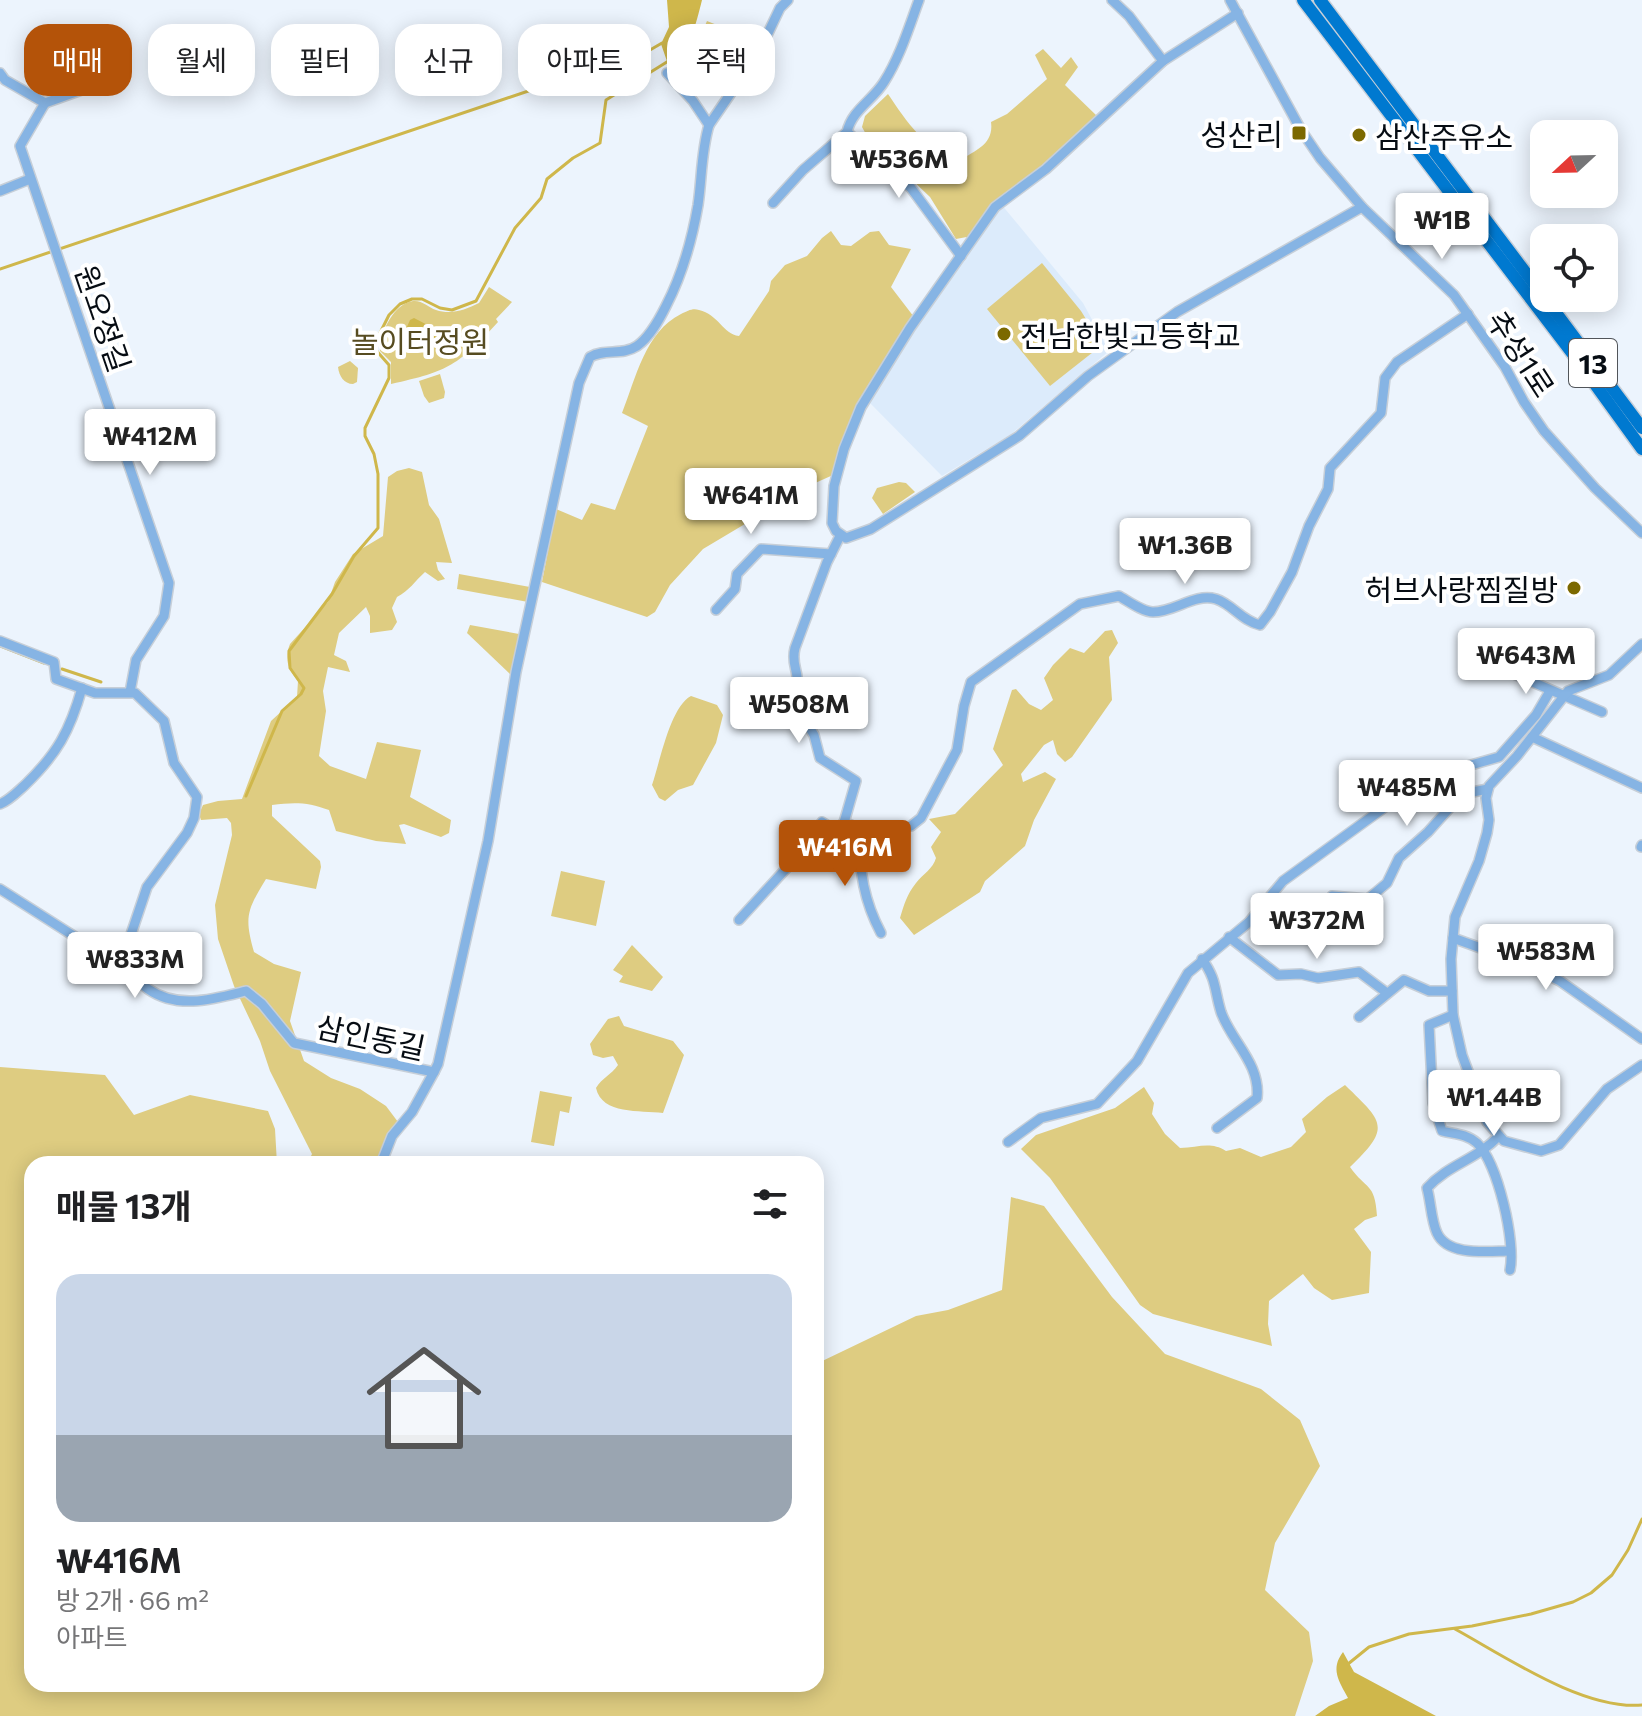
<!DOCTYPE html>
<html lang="ko">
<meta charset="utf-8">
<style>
:root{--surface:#fff;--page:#f2f2f2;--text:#202124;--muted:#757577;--accent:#b45309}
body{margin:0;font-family:Commissioner,"Noto Sans KR",sans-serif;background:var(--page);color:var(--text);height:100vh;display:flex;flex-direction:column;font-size:30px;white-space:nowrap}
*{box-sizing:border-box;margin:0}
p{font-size:26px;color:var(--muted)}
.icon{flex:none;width:44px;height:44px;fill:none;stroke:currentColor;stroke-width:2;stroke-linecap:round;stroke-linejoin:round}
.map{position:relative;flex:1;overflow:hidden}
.details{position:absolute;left:24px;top:1156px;width:800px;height:536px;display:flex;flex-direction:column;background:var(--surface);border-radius:24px;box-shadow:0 4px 20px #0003}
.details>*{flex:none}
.guide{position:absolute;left:24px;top:24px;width:800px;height:72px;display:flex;gap:16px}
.needle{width:52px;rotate:248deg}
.buttons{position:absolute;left:1530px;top:120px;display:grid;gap:16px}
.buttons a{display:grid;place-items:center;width:88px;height:88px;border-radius:16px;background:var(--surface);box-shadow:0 4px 20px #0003;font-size:40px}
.price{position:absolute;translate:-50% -68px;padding:0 18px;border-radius:8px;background:#fff;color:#222;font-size:26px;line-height:52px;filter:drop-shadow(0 2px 4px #0008)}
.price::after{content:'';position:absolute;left:50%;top:48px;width:24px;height:18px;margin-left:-12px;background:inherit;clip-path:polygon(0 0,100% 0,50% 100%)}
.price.active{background:var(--accent);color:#fff}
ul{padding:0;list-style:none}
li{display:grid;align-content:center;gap:16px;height:424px;padding:0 32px}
li span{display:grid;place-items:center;height:248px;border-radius:24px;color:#555}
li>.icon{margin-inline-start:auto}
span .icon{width:144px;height:144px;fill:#fffc;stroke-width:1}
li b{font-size:34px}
h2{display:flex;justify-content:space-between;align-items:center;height:96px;padding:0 32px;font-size:34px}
.chip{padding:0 28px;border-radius:24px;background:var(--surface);box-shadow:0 4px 20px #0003;font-size:28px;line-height:72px}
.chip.active{background:var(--accent);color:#fff}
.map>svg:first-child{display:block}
</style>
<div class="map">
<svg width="1642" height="1716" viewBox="0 0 1642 1716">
<rect width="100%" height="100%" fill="#ecf4fd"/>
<polygon fill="#dcebfb" points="1001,204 1083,303 1109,351 1010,435 942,476 868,401 886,368"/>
<g fill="#decc81">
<polygon points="707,21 717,25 729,42 705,82 693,94 673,72 692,55"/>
<path d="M1043,49L1061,68L1071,57L1078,67L1065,85L1098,117L972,236L956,239L930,197L868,138L862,127L865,116L888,94C906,121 927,152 960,160C976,150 994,144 991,122L1007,114L1047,79L1035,55Z"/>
<path d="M831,231L841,245L851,246L870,232L879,231L889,245L911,249L891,287L914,317L870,385L833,475L793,493L790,503L755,518L703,549L670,585L655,612L647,617L542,582L556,509L582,520L591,503L615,510L648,426L622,413C636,378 645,332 681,314C688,311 692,308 699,310C718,314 723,334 739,336L769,291L771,281L785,265L807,256L822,238Z"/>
<polygon points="1042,263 1081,311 1102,345 1050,386 987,309"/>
<path d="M489,287L512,302L496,319L498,322C458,365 450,371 391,384V362L380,351C379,334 394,303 413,301C422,300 428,307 436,310C451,315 465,310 479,303Z"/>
<path d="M350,361L358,368L357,382L353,384C344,384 339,376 338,367Z"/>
<polygon points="440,374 445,392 444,398 429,403 424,396 419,381"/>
<path d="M409,468L422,472L429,505L439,519L452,563L436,562L438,570L445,579L438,581L425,572C415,581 409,591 397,597L392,608L397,622L392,630L370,633V616L366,607L339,633L334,655L346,661L350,672L328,667L323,691L326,711L319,756L330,766L366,779L377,742L421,750L410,797L451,820L449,833L441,837L404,824L399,825L406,844L376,841L336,831L329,810C308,802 294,802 272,805V816L320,861L321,867L316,889L266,879C247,910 244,917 254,952L274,964L301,972L290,1021L304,1061L331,1078L360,1089L386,1106L398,1122L378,1164H307L312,1154L270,1071L260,1041L234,986L218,939L215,905L232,835L231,823L227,818L201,820L199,814L203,805L218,801L242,799L271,721L297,697L298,681C288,669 284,659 290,644L328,602L335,582L353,554L383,536L388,477L397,471Z"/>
<polygon points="899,482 906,483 915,492 883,514 872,498 877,488"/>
<polygon points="459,574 530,587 528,602 457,589"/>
<polygon points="470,625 519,634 511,675 467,633"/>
<path d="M1112,630L1118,643L1109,657L1112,700L1072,757L1065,762L1057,754L1053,740L1044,745L1021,774L1023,782L1045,772L1056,779L1034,820L1025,846L985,881L980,892L914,935L900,918C904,905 907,894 916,883C923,874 933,869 936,858L931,847L941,832L929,819L955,814L1003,765L993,749L1012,690L1016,689L1029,704L1041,710L1053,700L1044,678L1053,665L1070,648L1084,653L1105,631Z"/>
<path d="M691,696L717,705L723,715L716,743L693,785L678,790L665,801L659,798L652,785C660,762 670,707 691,696Z"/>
<polygon points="561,871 605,881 596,926 551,916"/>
<polygon points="632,945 663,977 652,991 619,982 623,976 613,970"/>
<path d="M619,1016L624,1026L673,1041L684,1055L663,1113C640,1110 602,1115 596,1088C602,1078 611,1075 618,1065L613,1056L603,1058L593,1055L590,1044L608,1019Z"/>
<polygon points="0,1067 105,1075 134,1115 190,1095 268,1111 275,1129 277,1164 32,1164 32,1684 816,1684 816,1364 916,1316 948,1310 1002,1290 1011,1197 1044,1206 1112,1297 1165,1354 1261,1389 1300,1420 1320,1466 1275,1543 1265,1590 1309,1632 1313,1661 1295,1716 0,1716"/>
<path d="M1345,1085C1383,1122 1392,1127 1350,1167C1366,1190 1375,1182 1377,1216L1365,1220L1354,1229L1371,1252L1369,1293L1332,1300L1314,1288L1303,1274L1269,1301L1268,1324L1272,1346L1153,1314L1140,1305L1050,1178L1021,1149L1036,1135L1115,1108L1144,1087L1154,1103L1152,1114L1165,1134L1180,1148C1198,1148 1210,1141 1226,1151L1240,1148L1261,1157L1291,1147L1306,1132L1302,1119L1327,1097Z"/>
<polygon points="540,1091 572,1097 569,1113 560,1111 554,1146 531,1142"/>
</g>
<g fill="#cfb74b">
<path d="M667,0H702C695,28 691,46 669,67L661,44L669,27Z"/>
<polygon points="414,318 443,333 442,337 429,340 422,334 406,329 410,320"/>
<path d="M1343,1652L1354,1672L1436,1716H1315L1329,1706L1348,1698C1339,1681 1330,1669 1343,1652Z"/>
</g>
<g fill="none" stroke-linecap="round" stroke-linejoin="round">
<g stroke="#cfb74b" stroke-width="3">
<polyline points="0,269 650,50 662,43"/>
<polyline points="0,646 44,663"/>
<polyline points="62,669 101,682"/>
<polyline points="246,796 282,711 301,694 304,688 290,668 289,651 332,594 354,556 378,528 378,474 374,454 365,436 365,428 389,378 389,365 375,349 376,341 389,315 400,304 412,299 422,299 440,308 452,310 476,301 515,228 541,198 547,179 573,158 600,143 606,100 670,60"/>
<path d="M1455,1629C1506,1657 1583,1710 1642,1705"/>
<polyline points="1348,1664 1369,1647 1409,1634 1472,1626 1531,1614 1573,1602 1591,1593 1612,1575 1628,1550 1642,1519"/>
</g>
<g stroke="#c7cfd8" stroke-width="12">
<g id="minor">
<polyline points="1112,0 1129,16 1163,61"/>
<polyline points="1230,0 1301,130 1320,158 1362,207 1454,295 1505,367 1524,402 1544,431 1595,488 1642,533"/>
<polyline points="1238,13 1163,61 1046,169 995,207 910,328 861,407 844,449 834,486 832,523 836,531 846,538 871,529 1019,436 1088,376 1177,312 1362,207"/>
<polyline points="0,73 5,80 45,103 20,146 169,583 164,616 136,660 130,692"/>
<polyline points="45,103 87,88 66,58 47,55"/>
<polyline points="709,125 759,52 780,8 788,0"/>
<polyline points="847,132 911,188 961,256"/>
<polyline points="0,191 30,179"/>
<path d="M773,203L803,170L847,132C852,110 873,100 884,82C900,57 909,27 919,0"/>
<polyline points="716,610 735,589 737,574 761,549 831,554"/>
<path d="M0,641L54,662L56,679L95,693H135L164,721L174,763L197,797L194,818L187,833L147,887L122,961C130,970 138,982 148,989C178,1010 214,999 246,991L262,1004L294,1043L434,1072L412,1112L392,1136L381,1164"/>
<polyline points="1473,642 1493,641 1517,649 1514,674 1602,712"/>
<polyline points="1642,644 1609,675 1568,691 1517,756 1489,786 1486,798 1489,820 1487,833 1479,861 1455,917 1451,959 1453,1015 1462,1055 1487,1122 1504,1141 1541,1151 1559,1145 1607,1089 1642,1065"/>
<polyline points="1532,737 1642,788"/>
<path d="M0,804C10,800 17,792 25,785C57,754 70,731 82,688"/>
<path d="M844,822L855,827L863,836C856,867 866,905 881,933"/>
<path d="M863,836L911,826L921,818L957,750L964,706L971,682L1080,604L1119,596C1128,601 1143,612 1153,612C1175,612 1194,593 1216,599C1232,604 1242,621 1260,625L1270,612L1292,572L1309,526L1328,489L1330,468L1381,413L1385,378L1397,362L1468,314"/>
<polyline points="1641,847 1642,845"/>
<polyline points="0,889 77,938 122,961"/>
<polyline points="1332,896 1368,899 1387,883 1399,858 1428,832 1462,794 1488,789"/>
<path d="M739,920L794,860L822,822L833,829L843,826L856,781L820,758L814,735L806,722L809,712L795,693C802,672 790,667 795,648L827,562L840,536"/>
<polyline points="1229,937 1278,975 1301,974 1318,978 1359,972 1387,993"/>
<polyline points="1453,938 1525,964 1560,981 1642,1039"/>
<path d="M1202,959C1217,980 1214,989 1221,1012C1231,1041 1261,1064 1257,1098L1217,1128"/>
<path d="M1453,1015L1429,1025L1433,1103L1442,1131C1454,1134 1467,1134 1477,1143C1498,1163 1516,1243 1510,1270"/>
<polyline points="1359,1017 1404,980 1429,991 1452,991"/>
<path d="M434,1072L438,1064L488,841L516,672L579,383L590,357C605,348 622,356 637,346C650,337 659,320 666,306C682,275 692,240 698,205C702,178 701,152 709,125L693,101L667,73"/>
<path d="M1499,1136C1476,1160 1449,1164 1427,1188C1431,1202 1431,1220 1437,1233C1448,1257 1489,1251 1510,1251"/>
<polyline points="1008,1142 1041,1118 1097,1104 1137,1061 1188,973 1249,922 1283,881 1385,807 1464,767 1499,757 1536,715 1550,691"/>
</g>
</g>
<g stroke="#c7cfd8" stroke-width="15">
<g id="major">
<polyline points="1303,0 1576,358 1642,449"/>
<polyline points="1320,0 1544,297"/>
<polyline points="1545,298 1642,428"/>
</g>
</g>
<use href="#minor" stroke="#86b4e4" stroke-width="9"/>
<use href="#major" stroke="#0079d0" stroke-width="12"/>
</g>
<g fill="#7c6900" stroke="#fff" stroke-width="3">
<rect x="1291" y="125" width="16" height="16" rx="4"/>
<circle cx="1359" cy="135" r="8"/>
<circle cx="1004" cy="334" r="8"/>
<circle cx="1574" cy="588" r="8"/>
</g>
<g text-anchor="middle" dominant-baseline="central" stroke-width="8" stroke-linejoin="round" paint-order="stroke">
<rect fill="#fff" stroke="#51555a" stroke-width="2" x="1569" y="339" width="48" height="48" rx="6"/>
<g font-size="28" font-weight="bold" fill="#060c13">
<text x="1593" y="363">13</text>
</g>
<g font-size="30" fill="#060c13" stroke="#fff" text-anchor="end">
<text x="1283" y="133">성산리</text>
<text x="1375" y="135" text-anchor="start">삼산주유소</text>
<text x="1020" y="334" text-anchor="start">전남한빛고등학교</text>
<text x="1558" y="588">허브사랑찜질방</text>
</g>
<g font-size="30" fill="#060c13" stroke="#fff">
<text transform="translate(104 318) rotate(71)">원오정길</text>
<text transform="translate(1522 353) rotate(57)">추성1로</text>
<text transform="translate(371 1036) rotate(12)">삼인동길</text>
</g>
<g font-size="30" fill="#574c21" stroke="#fff">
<text x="420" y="340">놀이터정원</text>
</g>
</g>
</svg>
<div class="buttons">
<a><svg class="needle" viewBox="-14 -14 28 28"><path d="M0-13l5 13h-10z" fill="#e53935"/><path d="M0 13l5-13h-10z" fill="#757577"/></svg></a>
<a><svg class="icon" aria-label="locate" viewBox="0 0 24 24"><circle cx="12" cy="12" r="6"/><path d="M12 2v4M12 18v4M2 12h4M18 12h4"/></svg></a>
</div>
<b class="price" style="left:899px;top:200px">₩536M</b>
<b class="price" style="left:1442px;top:261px">₩1B</b>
<b class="price" style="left:150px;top:477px">₩412M</b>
<b class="price" style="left:751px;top:536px">₩641M</b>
<b class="price" style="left:1185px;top:586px">₩1.36B</b>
<b class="price" style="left:1526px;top:696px">₩643M</b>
<b class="price" style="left:799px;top:745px">₩508M</b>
<b class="price" style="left:1407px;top:828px">₩485M</b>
<b class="price active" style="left:845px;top:888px">₩416M</b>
<b class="price" style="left:1317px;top:961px">₩372M</b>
<b class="price" style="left:1546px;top:992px">₩583M</b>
<b class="price" style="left:135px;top:1000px">₩833M</b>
<b class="price" style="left:1494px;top:1138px">₩1.44B</b>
<div class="guide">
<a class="chip active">매매</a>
<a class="chip">월세</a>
<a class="chip">필터</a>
<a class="chip">신규</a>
<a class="chip">아파트</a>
<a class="chip">주택</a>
</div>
<section class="details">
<h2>매물 13개<svg class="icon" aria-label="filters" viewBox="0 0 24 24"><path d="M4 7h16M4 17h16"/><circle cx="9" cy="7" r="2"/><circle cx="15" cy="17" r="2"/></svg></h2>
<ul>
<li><span style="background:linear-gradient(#c9d6e8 65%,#9aa5b1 0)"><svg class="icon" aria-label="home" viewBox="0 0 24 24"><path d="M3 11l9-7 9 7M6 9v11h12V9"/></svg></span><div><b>₩416M</b><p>방 2개 · 66 m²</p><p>아파트</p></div></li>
</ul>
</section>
</div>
